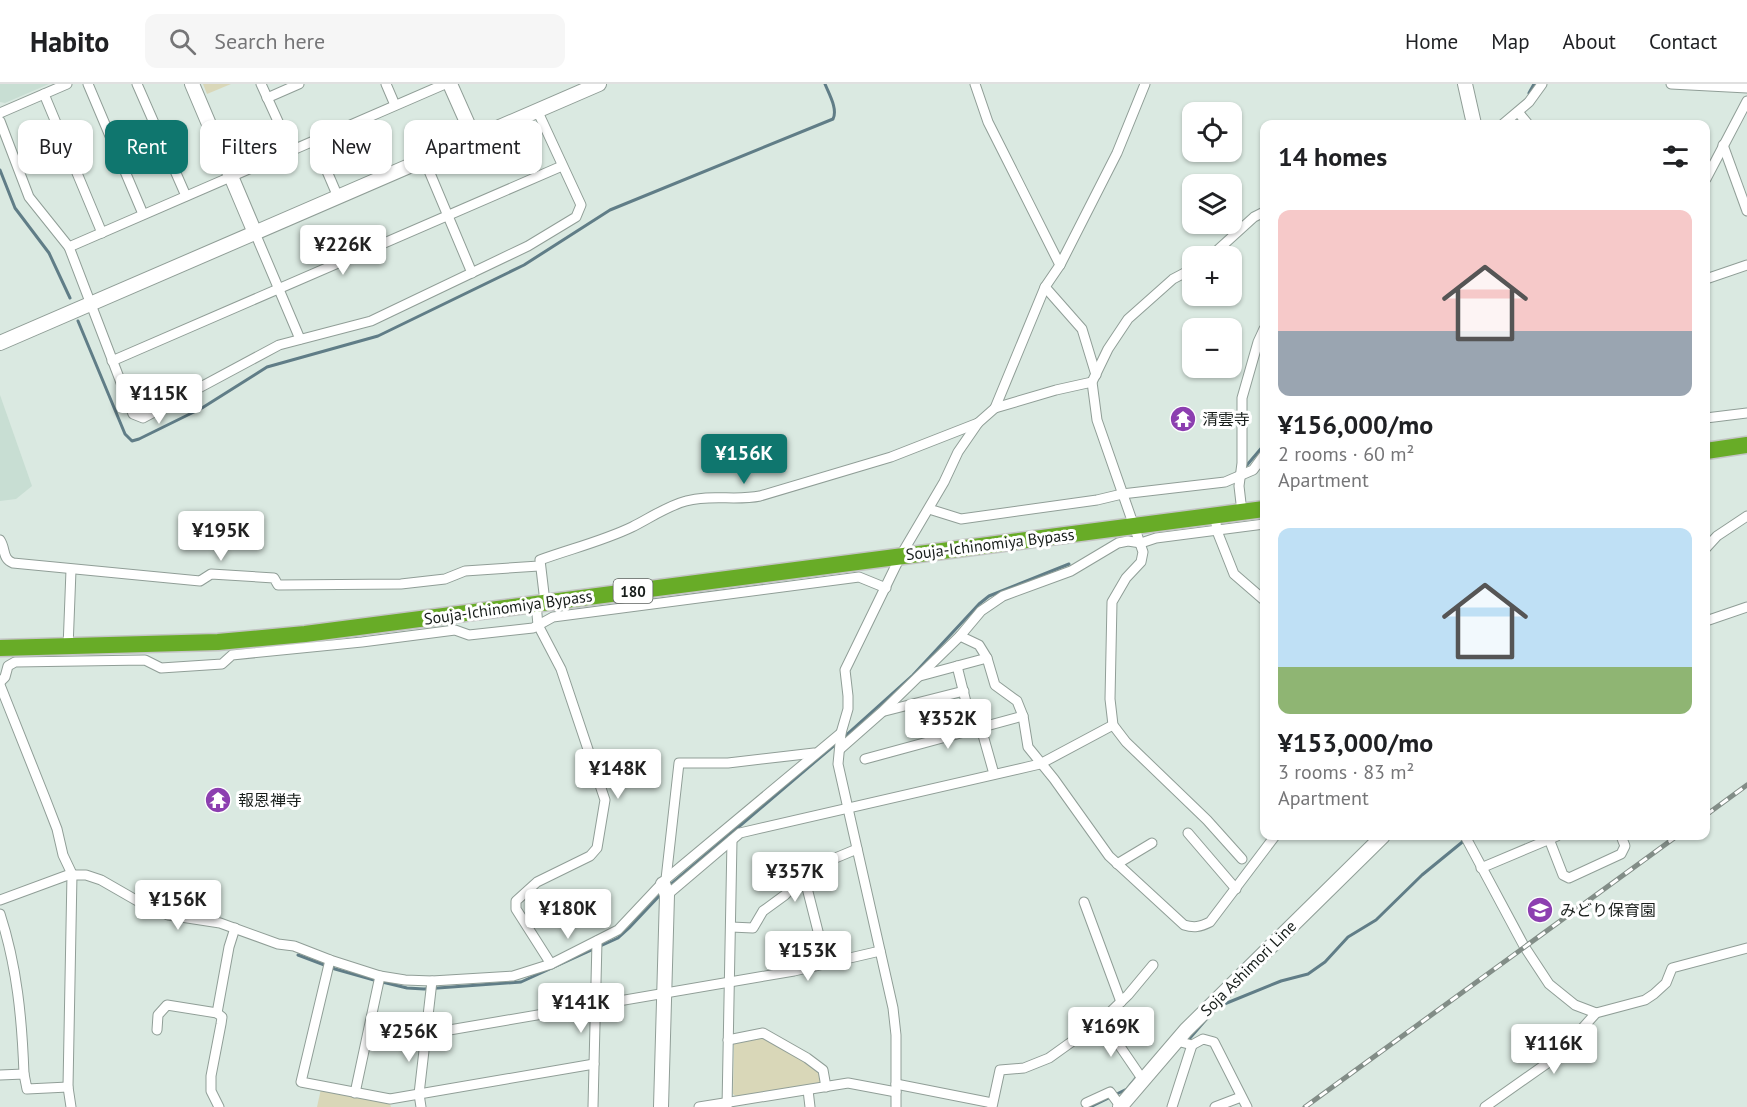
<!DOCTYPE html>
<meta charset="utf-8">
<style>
:root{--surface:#fff;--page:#f6f6f6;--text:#202124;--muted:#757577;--line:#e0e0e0;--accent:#0f766e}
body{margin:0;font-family:"PT Sans","Noto Sans JP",sans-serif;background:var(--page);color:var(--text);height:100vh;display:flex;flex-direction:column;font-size:22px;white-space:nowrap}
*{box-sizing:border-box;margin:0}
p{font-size:20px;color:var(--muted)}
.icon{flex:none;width:33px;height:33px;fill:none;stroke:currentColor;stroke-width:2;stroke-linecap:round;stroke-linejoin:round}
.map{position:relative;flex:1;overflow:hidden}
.details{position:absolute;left:1260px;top:36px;width:450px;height:720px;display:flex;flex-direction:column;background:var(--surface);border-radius:12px;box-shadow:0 2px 4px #0004}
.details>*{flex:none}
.top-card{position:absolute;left:18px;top:36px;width:570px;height:54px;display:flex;gap:12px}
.buttons{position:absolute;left:1182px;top:18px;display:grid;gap:12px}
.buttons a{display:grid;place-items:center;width:60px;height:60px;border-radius:12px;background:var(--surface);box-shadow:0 2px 4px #0004;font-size:30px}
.price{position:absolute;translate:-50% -51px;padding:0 14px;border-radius:6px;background:#fff;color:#222;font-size:20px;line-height:39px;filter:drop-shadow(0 2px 3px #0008)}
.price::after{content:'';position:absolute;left:50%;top:36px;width:18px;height:14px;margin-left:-9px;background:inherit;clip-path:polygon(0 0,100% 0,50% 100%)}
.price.selected{background:var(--accent);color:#fff}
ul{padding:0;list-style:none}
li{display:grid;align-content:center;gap:12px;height:318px;padding:0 18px}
li span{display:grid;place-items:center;height:186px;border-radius:12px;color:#555}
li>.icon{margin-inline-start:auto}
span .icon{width:108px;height:108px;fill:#fffc;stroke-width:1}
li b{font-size:26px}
h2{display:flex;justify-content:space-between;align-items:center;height:72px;padding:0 18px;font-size:26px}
.tag{padding:0 21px;border-radius:12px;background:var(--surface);box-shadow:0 2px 4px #0004;font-size:21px;line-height:54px}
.tag.selected{background:var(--accent);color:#fff}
header{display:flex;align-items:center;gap:36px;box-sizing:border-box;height:84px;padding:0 30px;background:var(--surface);border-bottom:2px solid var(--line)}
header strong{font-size:28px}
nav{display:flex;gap:33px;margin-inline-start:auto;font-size:21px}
.search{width:420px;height:54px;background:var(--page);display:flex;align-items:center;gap:15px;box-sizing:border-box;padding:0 21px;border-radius:12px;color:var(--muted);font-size:22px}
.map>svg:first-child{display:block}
</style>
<header>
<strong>Habito</strong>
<div class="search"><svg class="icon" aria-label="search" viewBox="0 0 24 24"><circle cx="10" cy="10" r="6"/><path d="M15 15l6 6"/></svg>Search here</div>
<nav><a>Home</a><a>Map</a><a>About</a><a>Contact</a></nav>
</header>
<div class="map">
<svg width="1747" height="1023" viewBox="0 0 1747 1023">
<rect width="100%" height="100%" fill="#dae9e1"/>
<g fill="#c8ded3">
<polygon points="0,0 49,0 5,19 0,18"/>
<polygon points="0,311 32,402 16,415 0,417"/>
</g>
<g fill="#d9d7b8">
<polygon points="203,0 231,0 207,10"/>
<polygon points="764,953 820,987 823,997 820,1000 737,1013 733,1010 734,959"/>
<polygon points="321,1005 390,1020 391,1023 317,1023"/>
</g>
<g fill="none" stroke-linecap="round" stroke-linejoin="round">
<g stroke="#607d87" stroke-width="3">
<polyline points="1529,9 1534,0"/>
<polyline points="0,86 15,124 49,169 70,214"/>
<path d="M78,237L125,350L132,357L139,355L202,324L267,283L378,252L524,181L610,126L833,35C838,25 829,10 825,0"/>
<polyline points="1247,381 1264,361"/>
<polyline points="844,653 913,591 979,520 989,512 1069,480"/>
<polyline points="668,803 837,659"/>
<polyline points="298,871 335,885 374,896 407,904 424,905 521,898 618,854 629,844 661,810"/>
<polyline points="1217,923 1281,897 1308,890 1325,878 1348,853 1376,836 1422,791 1466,755"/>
<polyline points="1187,953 1190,954 1209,932"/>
<polyline points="1090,1023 1127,1005 1136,994"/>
</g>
<g stroke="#909e97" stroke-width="11">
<g id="street">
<polyline points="88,0 143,130"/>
<polyline points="137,0 186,112"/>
<polyline points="261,0 291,66"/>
<polyline points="386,0 395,21"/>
<polyline points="975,0 988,38 1060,181"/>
<polyline points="1671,0 1747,4"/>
<polyline points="44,10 102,149"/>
<polyline points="267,14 299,0"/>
<polyline points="1518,28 1528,40"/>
<polyline points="0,29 67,0"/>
<polyline points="0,37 29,113 69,163 133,330 143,334 279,261 371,237 528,162 576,133 581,121 537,26"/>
<polyline points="1503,40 1529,18 1542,0"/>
<polyline points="314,57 338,113"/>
<polyline points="1723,61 1747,127"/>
<polyline points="424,75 472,189"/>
<polyline points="1706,95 1747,17"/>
<polyline points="255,149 300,255"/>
<polyline points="69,163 445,0"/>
<polyline points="1211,172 1254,133 1264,128"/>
<polyline points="1192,185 1173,195 1128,235 1108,265 1092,298 1097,336 1143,468 1141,478 1126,494 1112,518 1110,615 1113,641 1126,658 1207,736 1242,775"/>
<polyline points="1706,195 1747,181"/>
<polyline points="1045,203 1082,245 1096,291"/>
<polyline points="112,277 562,82"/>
<polyline points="995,324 1045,203 1060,181 1117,69 1145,0"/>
<polyline points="1706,334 1747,329"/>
<polyline points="929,425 961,435 1097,416 1122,410 1225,398 1253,386 1264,371"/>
<polyline points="1242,428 1239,402 1242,379 1242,314 1258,258 1264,245"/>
<polyline points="1215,431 1217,447 1234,490 1264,516"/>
<path d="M0,456C6,465 2,475 13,479L200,497L211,490L274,494L278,501L401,500L445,495L465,487L539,482"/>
<polyline points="1706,464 1717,452 1747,432"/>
<path d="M545,518L540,476C570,465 603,457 632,443C650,434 667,422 686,417C710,410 736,417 760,412L891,373L978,339"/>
<polyline points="536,520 538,541 561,585 605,716 597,764 590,772 537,798 516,817 516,825 551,880"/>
<polyline points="1706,537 1747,523"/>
<path d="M960,552L979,561L987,574L995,601L1017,617L1023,632L1028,663L1054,695L1109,772L1184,841C1194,844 1200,843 1210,838L1275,752"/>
<polyline points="68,564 71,486"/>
<polyline points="957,582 973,646"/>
<polyline points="920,592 987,574"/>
<polyline points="0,598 5,593 8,582 15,578 145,576 161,584 222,580 232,571 362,558 455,546 469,551 533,544 553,533 859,493 886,504"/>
<polyline points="0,601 45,714 57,745 63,771 72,790 68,1003 71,1023"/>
<polyline points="885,627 964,607"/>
<polyline points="981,644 994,690"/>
<polyline points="840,665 882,628 960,552 981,527 1003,512 1071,487 1118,459 1128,457 1141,459 1156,454 1264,440"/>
<polyline points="865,675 1023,632"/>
<polyline points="1188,749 1236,805"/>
<polyline points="1465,752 1524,862 1549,900 1575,921 1596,929"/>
<polyline points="1549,755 1563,791 1569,794 1621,770 1625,762 1621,752"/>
<polyline points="1117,780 1152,759"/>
<polyline points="1481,784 1557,752"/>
<polyline points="804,792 826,879"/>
<polyline points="666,795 679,679 728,679 814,669"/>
<polyline points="667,811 740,749 1040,680 1113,641"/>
<polyline points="0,816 68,791 86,791 101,796 148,823 168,831 220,839 278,860 294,862 330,876 380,892 405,896 432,897 513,892 551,880 618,846 666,795 841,649"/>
<polyline points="1084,818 1121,918"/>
<path d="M0,830C17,882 22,935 24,990"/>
<polyline points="731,843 753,844 763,827 785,811 798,797 821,780 857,765"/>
<polyline points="330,876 301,998 390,1015 594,980"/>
<polyline points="1102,936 1143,996"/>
<polyline points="157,946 158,931 167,921 217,929"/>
<polyline points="426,950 794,887 880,867"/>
<polyline points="728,956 763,949 807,974 823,986 826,1003"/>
<polyline points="1177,957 1192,961 1203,955 1214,958 1247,1023"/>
<polyline points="0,991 24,990 27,1005 68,1003"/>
<polyline points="896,1000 992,1019"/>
<polyline points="808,1006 810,1023"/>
<polyline points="355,1009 380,892"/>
<polyline points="1086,1019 1110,1008 1121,1023"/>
<polyline points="219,1023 211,1007 211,992 221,940 222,933 217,929 229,863 235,844"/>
<polyline points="421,1023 419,1010 432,897"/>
<polyline points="593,1023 597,857"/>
<polyline points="699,1023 848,999 896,1008"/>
<polyline points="727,1023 732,756"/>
<polyline points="896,1023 896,951 893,924 838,680 841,649 848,625 848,612 845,586 901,471 944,398 958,368 978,339 995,324 1056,306 1092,298"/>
<polyline points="992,1023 1000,986 1024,984 1049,974 1102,936 1128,911 1153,881"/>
<polyline points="1172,1023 1192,961"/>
<polyline points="1215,1023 1241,1013"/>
<polyline points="1485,1023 1546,980 1579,948 1596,929 1645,916 1654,910 1666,899 1672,884 1747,864"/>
</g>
</g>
<g stroke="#909e97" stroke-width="16">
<g id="secondary">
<polyline points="192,0 255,149"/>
<polyline points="450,0 474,54"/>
<polyline points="1465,0 1474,40"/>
<polyline points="0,259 599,0"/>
<polyline points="661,1023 667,811 663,800"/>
<polyline points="1120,1023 1186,946 1383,752"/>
</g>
</g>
<g stroke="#c3c4c4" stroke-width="19">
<g id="highway">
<polyline points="1706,367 1747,361"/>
<polyline points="0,564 218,558 305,550 1264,425"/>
</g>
</g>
<use href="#street" stroke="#fff" stroke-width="9"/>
<use href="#secondary" stroke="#fff" stroke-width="14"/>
<use href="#highway" stroke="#68ac27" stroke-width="16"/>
<g stroke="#828d87" stroke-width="5">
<g id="rail">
<polyline points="1706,731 1747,701"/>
<polyline points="1305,1023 1677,752"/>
</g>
</g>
<use href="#rail" stroke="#fff" stroke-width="3" stroke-dasharray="9" stroke-linecap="butt"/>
</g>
<defs>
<g id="temple-disc" transform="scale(1.35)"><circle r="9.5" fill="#8c3fb0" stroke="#fff"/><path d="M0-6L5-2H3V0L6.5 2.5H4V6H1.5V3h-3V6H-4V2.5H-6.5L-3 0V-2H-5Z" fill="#fff"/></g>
<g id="school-disc" transform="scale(1.35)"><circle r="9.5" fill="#8c3fb0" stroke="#fff"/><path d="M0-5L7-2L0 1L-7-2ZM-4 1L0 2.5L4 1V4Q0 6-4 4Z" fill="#fff"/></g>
</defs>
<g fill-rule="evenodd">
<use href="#temple-disc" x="1183" y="335"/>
<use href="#temple-disc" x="218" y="716"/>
<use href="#school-disc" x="1540" y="826"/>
</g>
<g text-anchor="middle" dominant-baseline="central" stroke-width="6" stroke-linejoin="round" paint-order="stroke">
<rect fill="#fff" stroke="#5d625f" stroke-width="1.5" x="613.5" y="495" width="39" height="24" rx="4.5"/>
<g font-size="15" font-weight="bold" fill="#181e1b">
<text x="633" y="507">180</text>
</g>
<g font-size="16" fill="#181e1b" stroke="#fff" text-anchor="start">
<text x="1202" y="335">清雲寺</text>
<text x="238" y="716">報恩禅寺</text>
<text x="1560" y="826">みどり保育園</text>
</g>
<g font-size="16" fill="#181e1b" stroke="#fff">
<text transform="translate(990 460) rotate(-7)">Souja-Ichinomiya Bypass</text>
<text transform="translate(508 523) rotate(-8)">Souja-Ichinomiya Bypass</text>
<text transform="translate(1248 884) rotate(-45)">Soja Ashimori Line</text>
</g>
</g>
</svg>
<div class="buttons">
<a><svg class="icon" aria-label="locate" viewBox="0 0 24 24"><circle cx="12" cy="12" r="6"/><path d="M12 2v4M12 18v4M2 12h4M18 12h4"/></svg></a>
<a><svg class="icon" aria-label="layers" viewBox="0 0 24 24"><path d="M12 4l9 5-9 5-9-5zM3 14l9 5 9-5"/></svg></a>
<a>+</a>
<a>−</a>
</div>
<b class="price" style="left:343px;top:192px">¥226K</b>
<b class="price" style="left:159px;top:341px">¥115K</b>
<b class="price selected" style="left:744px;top:401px">¥156K</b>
<b class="price" style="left:221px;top:478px">¥195K</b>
<b class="price" style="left:948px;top:666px">¥352K</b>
<b class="price" style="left:618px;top:716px">¥148K</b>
<b class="price" style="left:795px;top:819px">¥357K</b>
<b class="price" style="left:178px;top:847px">¥156K</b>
<b class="price" style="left:568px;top:856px">¥180K</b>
<b class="price" style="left:808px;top:898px">¥153K</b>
<b class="price" style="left:581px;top:950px">¥141K</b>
<b class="price" style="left:1111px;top:974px">¥169K</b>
<b class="price" style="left:409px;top:979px">¥256K</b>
<b class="price" style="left:1554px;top:991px">¥116K</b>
<div class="top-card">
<a class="tag">Buy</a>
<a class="tag selected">Rent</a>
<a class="tag">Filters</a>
<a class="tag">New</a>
<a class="tag">Apartment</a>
</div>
<section class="details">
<h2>14 homes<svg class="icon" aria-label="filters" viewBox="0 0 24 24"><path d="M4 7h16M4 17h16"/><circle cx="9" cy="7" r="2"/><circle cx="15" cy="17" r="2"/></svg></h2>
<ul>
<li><span style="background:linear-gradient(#f6c9c9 65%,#9aa5b1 0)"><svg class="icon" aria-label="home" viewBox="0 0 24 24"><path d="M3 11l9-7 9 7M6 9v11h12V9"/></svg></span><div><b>¥156,000/mo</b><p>2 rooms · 60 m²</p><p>Apartment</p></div></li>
<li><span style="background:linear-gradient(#bfe0f5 75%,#8fb573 0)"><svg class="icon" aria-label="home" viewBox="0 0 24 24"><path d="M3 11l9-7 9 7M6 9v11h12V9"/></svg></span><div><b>¥153,000/mo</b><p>3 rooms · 83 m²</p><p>Apartment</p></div></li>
</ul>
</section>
</div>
